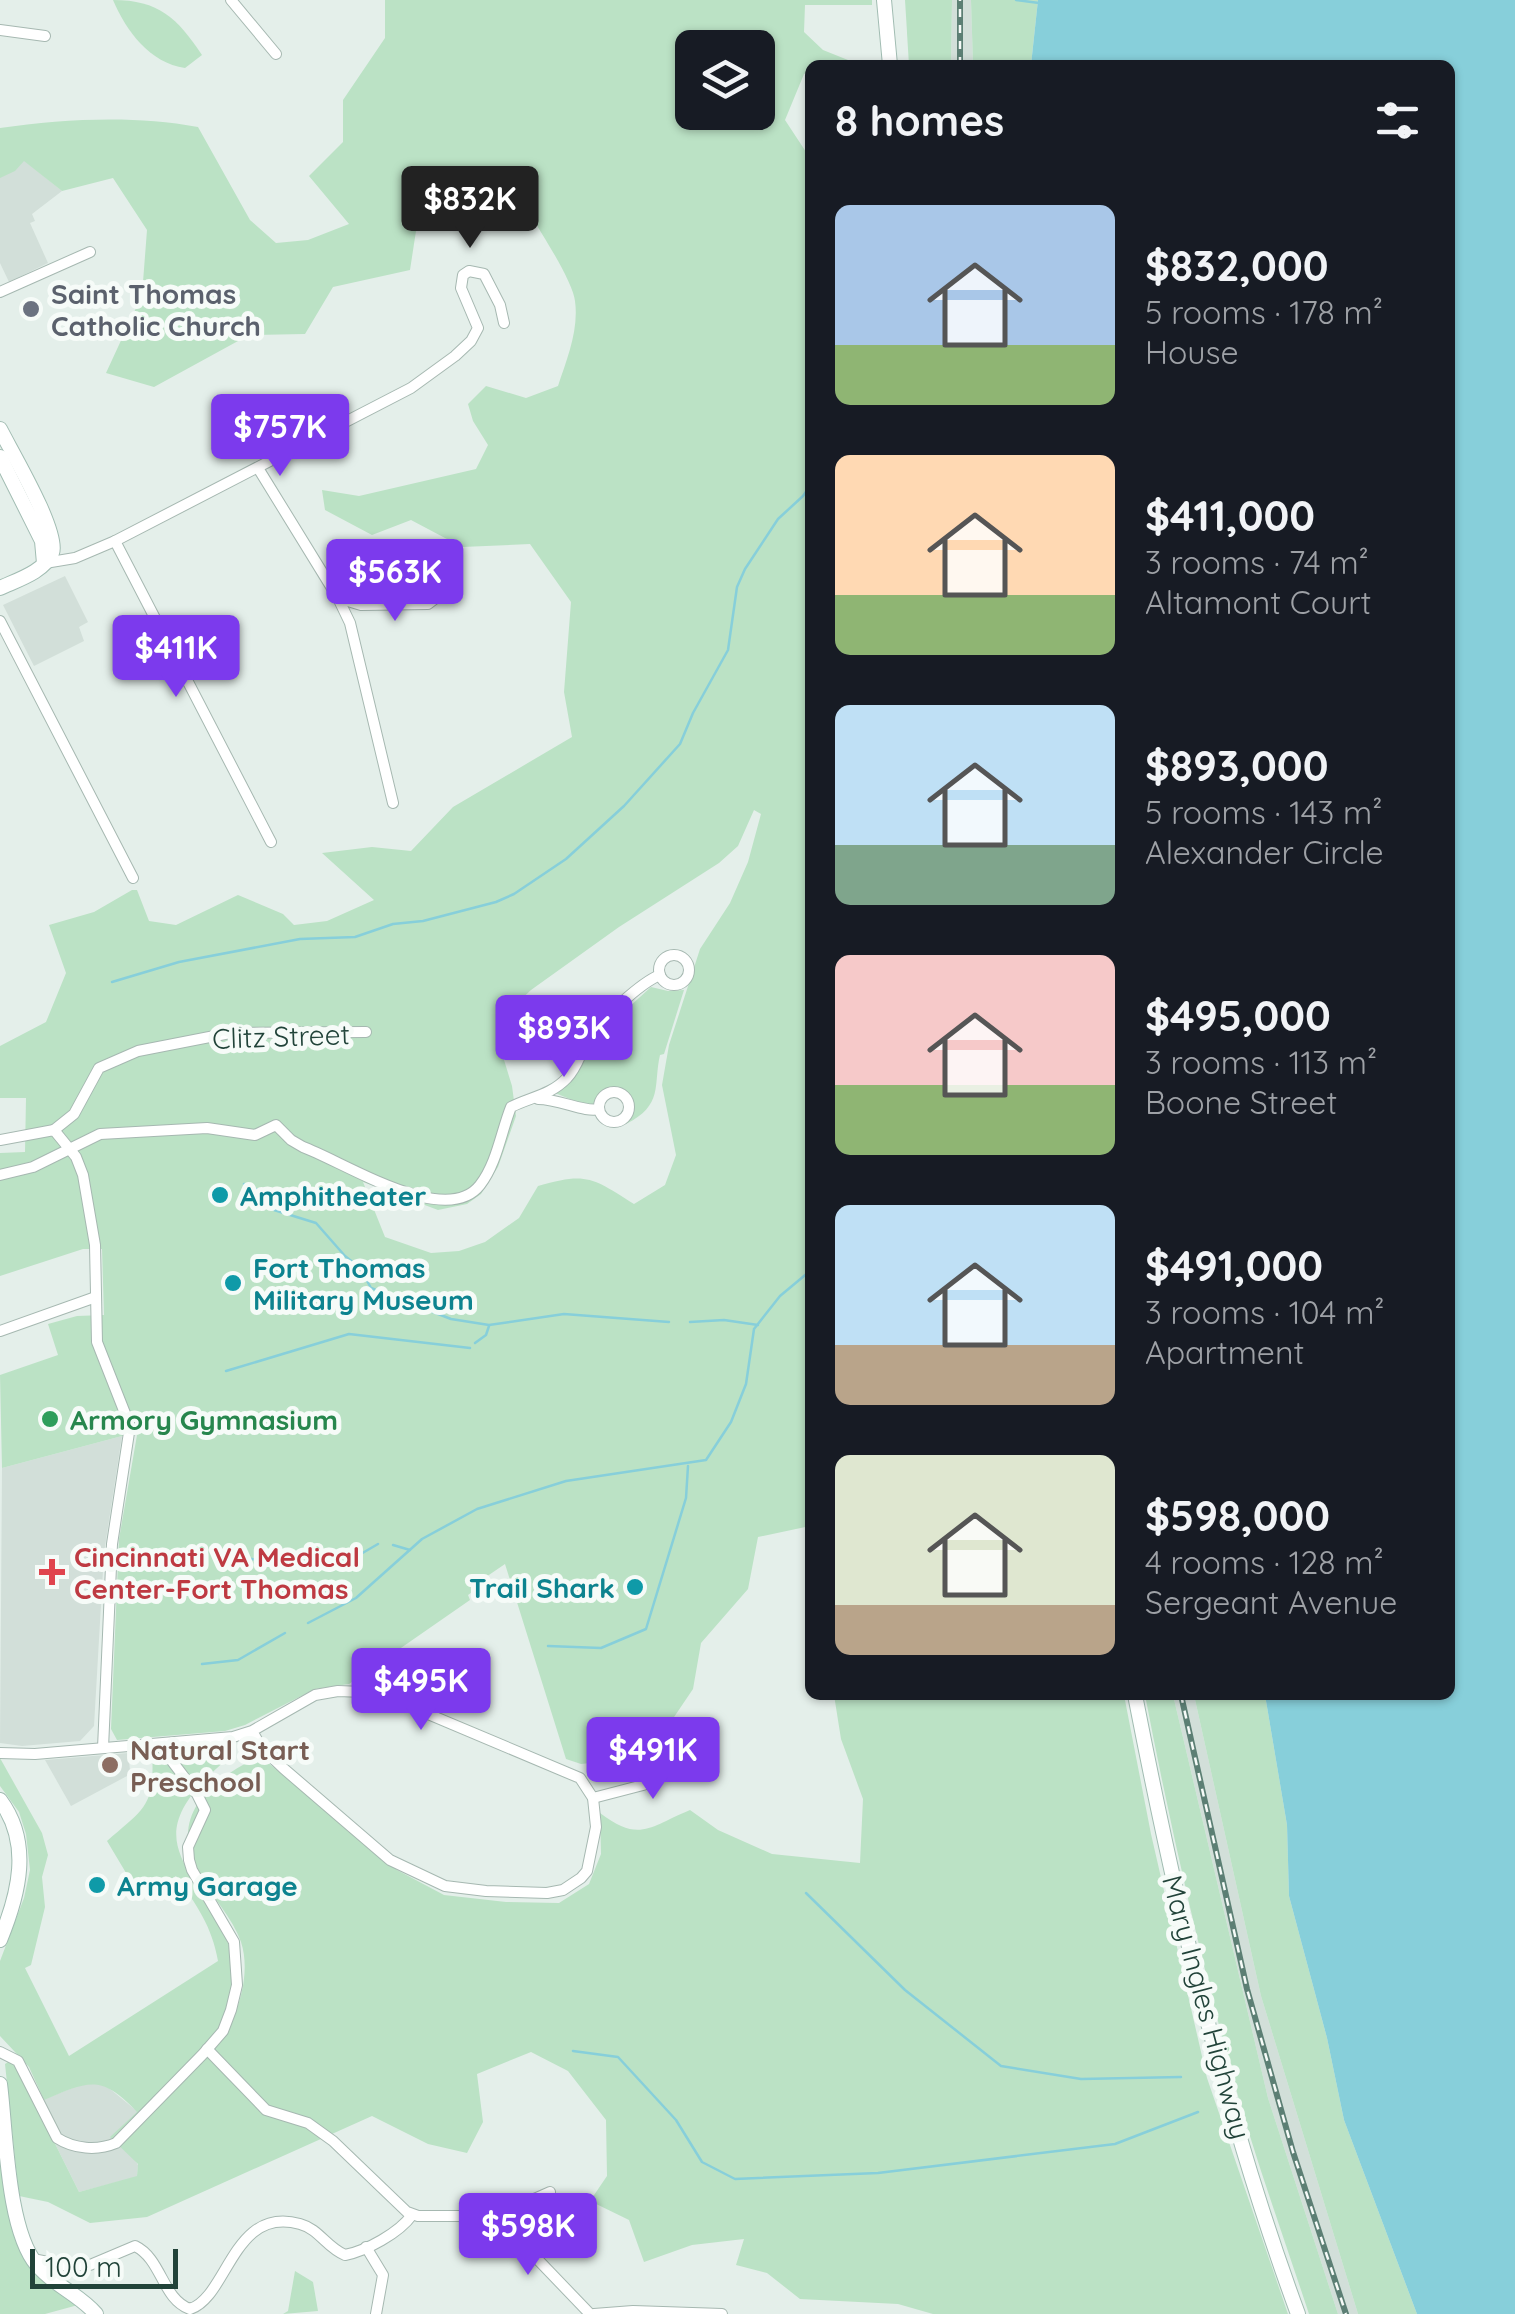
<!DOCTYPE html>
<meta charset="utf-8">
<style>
:root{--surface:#171b24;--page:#242831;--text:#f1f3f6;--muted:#9ea1a6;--accent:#7c3aed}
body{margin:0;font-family:Quicksand,sans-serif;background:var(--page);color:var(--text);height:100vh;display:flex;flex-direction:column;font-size:38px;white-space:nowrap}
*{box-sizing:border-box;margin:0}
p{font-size:32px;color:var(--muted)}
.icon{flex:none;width:55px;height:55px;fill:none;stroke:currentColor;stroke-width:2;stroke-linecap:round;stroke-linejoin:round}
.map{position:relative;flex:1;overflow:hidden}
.sheet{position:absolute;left:805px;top:60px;width:650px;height:1640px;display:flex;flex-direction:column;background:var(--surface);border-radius:15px;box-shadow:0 2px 8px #0004}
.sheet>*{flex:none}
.fabs{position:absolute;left:675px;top:30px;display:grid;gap:20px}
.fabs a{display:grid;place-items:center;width:100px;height:100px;border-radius:15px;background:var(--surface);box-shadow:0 2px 8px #0004;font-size:50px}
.scale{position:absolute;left:30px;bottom:25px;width:148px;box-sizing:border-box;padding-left:10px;border:5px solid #214339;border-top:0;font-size:28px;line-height:35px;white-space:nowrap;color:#214339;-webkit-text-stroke:8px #f6fbf8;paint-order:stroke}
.price{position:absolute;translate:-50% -85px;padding:0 22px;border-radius:10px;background:var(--accent);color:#fff;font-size:32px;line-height:65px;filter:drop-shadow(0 2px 5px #0008)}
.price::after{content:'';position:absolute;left:50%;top:60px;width:30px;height:22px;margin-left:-15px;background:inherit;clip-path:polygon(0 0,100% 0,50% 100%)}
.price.current{background:#222;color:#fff}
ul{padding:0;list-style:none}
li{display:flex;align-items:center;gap:30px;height:250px;padding:0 30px}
li span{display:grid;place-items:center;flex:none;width:280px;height:200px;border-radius:15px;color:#555}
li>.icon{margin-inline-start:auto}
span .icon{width:120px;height:120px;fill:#fffc;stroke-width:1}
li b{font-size:42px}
h2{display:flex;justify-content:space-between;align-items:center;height:120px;padding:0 30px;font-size:42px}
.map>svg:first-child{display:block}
</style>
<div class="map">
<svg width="1515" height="2314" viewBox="0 0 1515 2314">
<rect width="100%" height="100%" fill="#e4efea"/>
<g fill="#d2dfd9">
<polygon points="952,0 971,0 973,65 951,65"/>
<polygon points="0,151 24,160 62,191 32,214 35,221 30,223 48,263 9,282 0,263"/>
<polygon points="65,576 88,622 79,627 84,641 34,666 3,605"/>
<polygon points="122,1436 104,1553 94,1726 80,1741 22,1746 0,1743 2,1468"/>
<polygon points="1173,1695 1194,1695 1261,1996 1358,2314 1338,2314 1268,2098"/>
<polygon points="128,1753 130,1770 127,1776 71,1806 45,1760"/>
<polygon points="87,2082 104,2084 138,2112 117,2131 138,2165 137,2177 79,2192 35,2103"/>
</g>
<g fill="#bbe2c5" fill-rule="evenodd">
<path d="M113,0C159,0 177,18 202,55L185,68C150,63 126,31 113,0Z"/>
<path d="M385,0H872V5H805L804,32L823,50L848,60L832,65H810V72L804,74L785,120L810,158V1526L758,1537L748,1589L701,1643L693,1689L647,1757L581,1764L566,1759L505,1564L483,1579L485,1583L468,1595L470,1600L349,1684L315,1689L245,1725L225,1731L117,1740L111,1729L119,1539L137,1435L122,1436L2,1468L0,1375L58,1355L48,1324L77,1316L104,1315L102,1249H83L0,1276V1153L25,1152L26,1098H0V1046L46,1022L66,973L49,925L94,912L132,890H137L149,921L176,925L238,895L283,914L294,925L327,921L374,900L322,853L372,847L411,851L453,807L572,737L564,692L571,602L530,544L462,547L411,520L372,535L325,510L322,490L359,496L476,469L488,445L473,421L468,404L486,386L526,398L558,386C567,359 579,330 575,301C573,278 521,200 506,178L455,189L416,231L410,270L333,287L305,334L249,335L154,387L106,373L142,295L147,230L113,178L62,191L24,161L15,171L0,178V128C65,119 133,115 198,127L250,220L276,243L308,240L349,224L309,176L343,142V100L385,38ZM692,48H758V112H692ZM754,810L761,814L748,862L730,903L700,949L669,1045L662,1085L676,1155L665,1185L634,1204C592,1177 586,1172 538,1186L519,1218L485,1242L459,1251L431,1253L385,1237L363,1182L438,1210L467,1204L481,1194L498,1167L516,1116L512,1086L497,1037L502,1017L531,990L619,927L719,863L738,846Z"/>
<polygon points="905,0 952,0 951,65 909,65"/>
<polygon points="971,0 1038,0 1031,65 973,65"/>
<path d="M651,987L668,991L684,990L664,1054L660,1055C653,1085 664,1105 626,1124L633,1103C628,1088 615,1084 601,1091L593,1104L587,1106L555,1093L576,1075L594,1039Z"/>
<path d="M834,1695H1124L1151,1834L1207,2078L1288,2314H933L898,2304L800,2299L767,2273L736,2265L744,2239L692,2245L644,2262L629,2220L590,2201L607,2176L606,2120L568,2071L531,2052L477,2074L483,2122L467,2153L428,2144L372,2116L147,2217L90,2223L48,2202L19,2196L5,2064L11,2060L17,2067L79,2192L137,2176L138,2164L110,2137L137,2112C101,2074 89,2081 44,2100L29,2067L0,2036V1961L24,1898L30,1870L26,1834L19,1812L0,1786V1758L42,1833L48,1855L42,1877L45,1907L31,1965L25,1968L69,2056L218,1961C212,1926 196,1904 176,1876L141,1898L107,1841C146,1807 155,1806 152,1751C172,1749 221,1734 226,1760C134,1840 191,1858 227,1941C237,1964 233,1993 233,2018C243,1996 249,1966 241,1942C232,1917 213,1898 200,1876C166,1816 210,1780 260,1756L397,1870L444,1895L506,1902L559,1903L589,1884L601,1854L600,1813C640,1843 649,1827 690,1810L718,1830L772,1854L860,1863L863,1799L841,1739Z"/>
<path d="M1145,1695H1173L1268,2098L1338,2314H1309C1282,2232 1252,2150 1230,2067C1197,1944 1169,1820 1145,1695Z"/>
<polygon points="1194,1695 1265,1695 1287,1825 1289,1896 1327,2038 1344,2120 1417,2314 1358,2314 1261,1996"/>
<polygon points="0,2130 22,2253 44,2282 78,2305 45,2314 0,2314"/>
<polygon points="295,2271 313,2282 318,2311 283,2314 288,2311"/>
</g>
<polygon fill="#87cfda" points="1038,0 1515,0 1515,2314 1417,2314 1344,2120 1327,2038 1289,1896 1287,1825 1265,1695 1450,1695 1450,65 1031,65"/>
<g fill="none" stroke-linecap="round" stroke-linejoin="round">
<g stroke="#87cfda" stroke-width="2.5">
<polyline points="1016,0 1039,3"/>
<polyline points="112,982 179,962 300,939 355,937 393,924 423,921 496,902 514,894 566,859 624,806 680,744 693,713 728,650 737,587 745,569 778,519 803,496 810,486"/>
<polyline points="244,1184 258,1190 274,1210 316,1223 345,1256 360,1268 371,1288 451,1319 489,1325 564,1314 669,1322"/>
<polyline points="690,1322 724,1320 758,1325"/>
<polyline points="475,1343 486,1335 489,1326"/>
<polyline points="226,1371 349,1334 470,1348"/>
<polyline points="393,1545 410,1550"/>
<polyline points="225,1556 328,1568 347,1562 378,1544"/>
<polyline points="308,1623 356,1598 422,1539 477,1509 566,1481 706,1460 731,1422 746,1384 754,1329 780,1296 810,1271"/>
<polyline points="548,1646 601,1648 646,1629 686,1498 688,1466"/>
<polyline points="202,1664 238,1660 285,1633"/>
<polyline points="806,1893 905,1990 1001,2066 1081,2079 1181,2077"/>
<polyline points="573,2051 618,2057 676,2120 702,2162 735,2179 878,2173 1115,2144 1198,2112"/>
</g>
<g stroke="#a6b8b1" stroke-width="12">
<g id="street">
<polyline points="231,0 276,54"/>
<polyline points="0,30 45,36"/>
<polyline points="0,292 90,252"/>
<polyline points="258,468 338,598 350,623 393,803"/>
<polyline points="115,541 271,842"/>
<polyline points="45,563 75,558 115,541 411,388 455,356 471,341 478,328 461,288 463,275 469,271 484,274 500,305 504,323"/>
<polyline points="338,598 361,605 428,604 436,598"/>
<path d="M349,599C374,586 415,590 440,598"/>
<polyline points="0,621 133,878"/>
<circle cx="674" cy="970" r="15"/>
<circle cx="614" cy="1107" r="15"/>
<path d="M538,1099C560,1099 585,1113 599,1109"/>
<polyline points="54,1130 74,1114 99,1068 138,1051 230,1033 366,1032"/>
<polyline points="0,1140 54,1130 76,1157 83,1175 95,1245 97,1342 130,1426 112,1544 103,1748"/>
<path d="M0,1175L33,1167L100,1134L207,1128L255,1135L276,1125L291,1140L303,1147C344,1162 446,1229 480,1185C497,1163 501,1132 511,1107C531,1097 551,1095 567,1078C578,1067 581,1050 590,1037C602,1019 640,983 660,975"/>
<polyline points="0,1331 93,1298"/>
<polyline points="0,1753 35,1754 233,1737 252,1731 315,1695 338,1691 363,1692 409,1706 580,1778 593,1798 596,1827 587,1871 581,1878 563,1890 547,1893 486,1891 445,1886 390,1860 283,1768 261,1747 252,1731"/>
<polyline points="593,1798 643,1785 694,1757"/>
<polyline points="207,2049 266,2110 308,2123 333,2141 407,2212 418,2216 496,2216 590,2314"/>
<path d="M0,2052L18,2061L57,2138C74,2149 97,2151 116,2143L203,2054L223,2031L231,2010L237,1985L234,1942L192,1870L189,1860L188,1847L205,1810L197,1794L159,1744"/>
<polyline points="496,2216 550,2192"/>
<polyline points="366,2247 383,2275 376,2314"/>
<path d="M33,2259L67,2266L90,2265L135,2246C162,2259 162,2299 190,2309C228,2297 233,2205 300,2224C319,2229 327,2248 345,2255C366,2251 399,2233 412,2215"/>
<polyline points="594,2314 633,2311 722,2314"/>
</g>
</g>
<g stroke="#a1bcb2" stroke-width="16">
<g id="secondary">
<polyline points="884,0 890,65"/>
<path d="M0,429C11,451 60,533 52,553C44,572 17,580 0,588"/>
<polyline points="0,457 42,541 44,563"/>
<path d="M1135,1695C1176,1905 1224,2113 1298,2314"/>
<path d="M0,1800C32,1843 19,1894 0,1940"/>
<path d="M0,2084C6,2131 7,2230 37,2265C53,2285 79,2294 96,2314"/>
</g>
</g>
<use href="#street" stroke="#fff" stroke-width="10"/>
<use href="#secondary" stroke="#fff" stroke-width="14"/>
<g stroke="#5c7f74" stroke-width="6">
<g id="rail">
<polyline points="960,65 960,0"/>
<polyline points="1181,1695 1247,1989 1293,2152 1346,2314"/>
</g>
</g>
<use href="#rail" stroke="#f6fbf8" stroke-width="2.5" stroke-dasharray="8" stroke-linecap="butt"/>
</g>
<circle fill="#6b7280" stroke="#f6fbf8" stroke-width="4" cx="31" cy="309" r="10"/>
<g fill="#0f9aa8" stroke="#f6fbf8" stroke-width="4">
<circle cx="220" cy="1195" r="10"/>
<circle cx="233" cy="1283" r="10"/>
<circle cx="635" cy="1587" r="10"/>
<circle cx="97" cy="1885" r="10"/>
</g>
<circle fill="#2e9e5b" stroke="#f6fbf8" stroke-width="4" cx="50" cy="1419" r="10"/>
<path fill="#e0444e" stroke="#f6fbf8" stroke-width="4" d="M47 1557h10v10h10v10h-10v10h-10v-10h-10v-10h10z"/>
<circle fill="#8d6e63" stroke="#f6fbf8" stroke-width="4" cx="110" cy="1765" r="10"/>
<g text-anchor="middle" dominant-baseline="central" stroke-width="10" stroke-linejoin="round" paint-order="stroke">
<g font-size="28" font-weight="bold" fill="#5b616d" stroke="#f6fbf8" text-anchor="start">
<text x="51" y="293">Saint Thomas<tspan x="51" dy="32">Catholic Church</tspan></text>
</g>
<g font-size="28" fill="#214339" stroke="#f6fbf8">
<text transform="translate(281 1036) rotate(-2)">Clitz Street</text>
<text transform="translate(1207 2007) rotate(75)">Mary Ingles Highway</text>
</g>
<g font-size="28" font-weight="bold" fill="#0d838f" stroke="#f6fbf8" text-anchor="start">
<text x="240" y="1195">Amphitheater</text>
<text x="253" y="1267">Fort Thomas<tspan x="253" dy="32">Military Museum</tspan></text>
<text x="615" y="1587" text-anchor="end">Trail Shark</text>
<text x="117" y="1885">Army Garage</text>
</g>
<g font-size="28" font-weight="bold" fill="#27864d" stroke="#f6fbf8" text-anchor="start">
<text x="70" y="1419">Armory Gymnasium</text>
</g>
<g font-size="28" font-weight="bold" fill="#be3a42" stroke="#f6fbf8" text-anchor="start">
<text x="74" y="1556">Cincinnati VA Medical<tspan x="74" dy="32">Center-Fort Thomas</tspan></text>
</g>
<g font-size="28" font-weight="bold" fill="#785e54" stroke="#f6fbf8" text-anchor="start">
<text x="130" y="1749">Natural Start<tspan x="130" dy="32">Preschool</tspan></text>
</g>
</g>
</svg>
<div class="fabs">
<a><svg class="icon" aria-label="layers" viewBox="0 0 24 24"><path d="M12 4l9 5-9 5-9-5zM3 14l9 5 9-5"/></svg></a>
</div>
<div class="scale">100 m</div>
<b class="price current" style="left:470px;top:251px">$832K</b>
<b class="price" style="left:280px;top:479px">$757K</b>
<b class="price" style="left:395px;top:624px">$563K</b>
<b class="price" style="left:176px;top:700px">$411K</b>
<b class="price" style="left:564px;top:1080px">$893K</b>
<b class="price" style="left:421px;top:1733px">$495K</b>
<b class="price" style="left:653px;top:1802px">$491K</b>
<b class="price" style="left:528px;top:2278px">$598K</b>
<section class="sheet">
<h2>8 homes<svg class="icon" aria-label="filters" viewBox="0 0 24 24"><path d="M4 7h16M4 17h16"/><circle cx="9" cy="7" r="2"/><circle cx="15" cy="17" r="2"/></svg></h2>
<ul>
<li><span style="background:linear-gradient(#a9c7e8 70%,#8fb573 0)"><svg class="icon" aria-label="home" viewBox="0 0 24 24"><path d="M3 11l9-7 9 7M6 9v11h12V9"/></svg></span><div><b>$832,000</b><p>5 rooms · 178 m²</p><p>House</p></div></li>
<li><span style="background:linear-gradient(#ffd9b3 70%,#8fb573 0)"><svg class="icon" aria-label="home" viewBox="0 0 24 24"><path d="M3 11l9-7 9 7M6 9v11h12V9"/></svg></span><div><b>$411,000</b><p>3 rooms · 74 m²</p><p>Altamont Court</p></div></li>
<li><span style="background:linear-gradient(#bfe0f5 70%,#7fa58c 0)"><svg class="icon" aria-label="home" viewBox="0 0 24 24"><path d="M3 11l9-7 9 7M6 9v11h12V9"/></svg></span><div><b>$893,000</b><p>5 rooms · 143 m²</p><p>Alexander Circle</p></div></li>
<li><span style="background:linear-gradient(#f6c9c9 65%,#8fb573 0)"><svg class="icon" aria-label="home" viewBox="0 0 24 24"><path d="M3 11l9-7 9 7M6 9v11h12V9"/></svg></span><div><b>$495,000</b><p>3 rooms · 113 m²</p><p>Boone Street</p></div></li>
<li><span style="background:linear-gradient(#bfe0f5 70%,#b9a48a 0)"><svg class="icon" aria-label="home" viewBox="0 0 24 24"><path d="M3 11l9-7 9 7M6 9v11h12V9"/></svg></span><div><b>$491,000</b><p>3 rooms · 104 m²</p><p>Apartment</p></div></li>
<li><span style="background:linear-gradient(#dfe7d0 75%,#b9a48a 0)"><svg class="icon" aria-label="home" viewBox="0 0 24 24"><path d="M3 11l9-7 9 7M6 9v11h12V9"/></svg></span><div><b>$598,000</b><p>4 rooms · 128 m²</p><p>Sergeant Avenue</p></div></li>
</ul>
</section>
</div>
